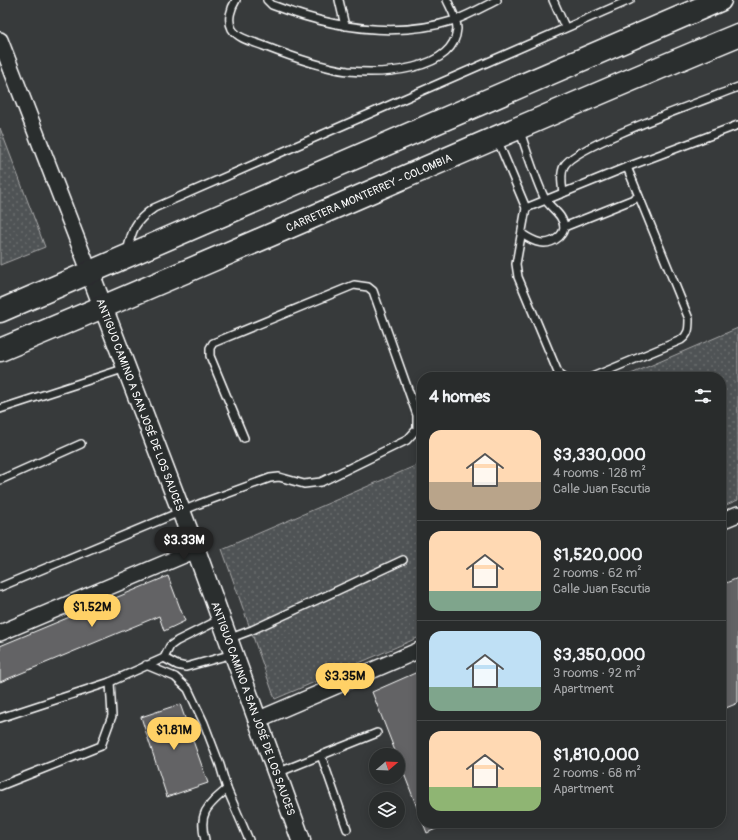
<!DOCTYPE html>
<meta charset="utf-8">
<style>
:root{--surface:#292c2c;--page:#353838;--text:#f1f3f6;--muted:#a5a7a9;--line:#454848;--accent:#ffd166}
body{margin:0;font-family:Pangolin,sans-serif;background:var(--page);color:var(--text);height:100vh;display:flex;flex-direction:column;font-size:15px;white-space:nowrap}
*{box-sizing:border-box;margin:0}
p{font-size:13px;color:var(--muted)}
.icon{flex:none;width:22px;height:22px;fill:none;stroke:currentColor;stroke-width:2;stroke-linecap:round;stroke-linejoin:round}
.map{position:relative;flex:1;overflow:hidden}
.panel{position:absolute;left:417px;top:372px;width:309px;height:456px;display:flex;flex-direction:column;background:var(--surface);border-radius:16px;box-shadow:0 2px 10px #0003,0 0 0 1px var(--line)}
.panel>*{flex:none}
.needle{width:26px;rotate:71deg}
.buttons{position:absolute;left:369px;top:748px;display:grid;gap:8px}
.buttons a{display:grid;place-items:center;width:36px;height:36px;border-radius:50%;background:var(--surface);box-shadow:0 2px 10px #0003,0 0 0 1px var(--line);font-size:20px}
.price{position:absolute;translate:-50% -34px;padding:0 9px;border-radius:14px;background:var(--accent);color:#111;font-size:13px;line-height:26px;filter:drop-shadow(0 1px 2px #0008)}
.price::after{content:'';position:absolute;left:50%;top:24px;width:12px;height:9px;margin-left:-6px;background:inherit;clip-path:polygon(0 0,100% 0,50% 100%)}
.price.current{background:#222;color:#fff}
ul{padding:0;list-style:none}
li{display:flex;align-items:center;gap:12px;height:100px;padding:0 12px}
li+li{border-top:1px solid var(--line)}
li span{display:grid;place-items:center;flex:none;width:112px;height:80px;border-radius:12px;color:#555}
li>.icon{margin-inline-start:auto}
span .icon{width:48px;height:48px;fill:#fffc;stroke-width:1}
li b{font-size:17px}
h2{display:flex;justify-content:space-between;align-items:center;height:48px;padding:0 12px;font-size:17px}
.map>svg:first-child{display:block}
</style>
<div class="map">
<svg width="738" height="840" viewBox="0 0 738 840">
<defs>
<pattern id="grass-dots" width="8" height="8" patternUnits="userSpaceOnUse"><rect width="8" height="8" fill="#505354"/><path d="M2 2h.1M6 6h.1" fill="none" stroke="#6a6d6e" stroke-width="1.8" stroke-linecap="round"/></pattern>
</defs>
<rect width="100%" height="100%" fill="#373a3b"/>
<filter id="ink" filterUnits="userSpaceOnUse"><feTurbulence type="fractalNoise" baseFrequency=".025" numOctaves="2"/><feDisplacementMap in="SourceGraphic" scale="8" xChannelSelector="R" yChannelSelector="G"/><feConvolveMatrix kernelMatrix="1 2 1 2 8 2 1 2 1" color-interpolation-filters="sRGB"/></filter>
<g filter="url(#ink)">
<g fill="url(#grass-dots)" stroke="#a8a9aa">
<polygon points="0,128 45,247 0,265"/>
<polygon points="738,328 738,500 721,507 721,377 624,377"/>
<polygon points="422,463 422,636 275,699 222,549"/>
</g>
<g fill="#636465" stroke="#fff">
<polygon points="168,576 185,621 164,631 159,616 0,682 0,646"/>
<polygon points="738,578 738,703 721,710 721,585"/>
<polygon points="422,670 422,820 372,692"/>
<polygon points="180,704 208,783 167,797 141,717"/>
<polygon points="423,823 449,823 427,833"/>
</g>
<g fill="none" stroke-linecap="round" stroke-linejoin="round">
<g stroke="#fff" stroke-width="10">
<g id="service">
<path d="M236,0C231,8 227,20 232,29C238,39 254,42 264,46C287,55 323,68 348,71C379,74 454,72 457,29C457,18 451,9 447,0"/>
<path d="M267,0L272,5C329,27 395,39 455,20C469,15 483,7 497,0"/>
<polyline points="339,0 345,26"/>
<polyline points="553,0 565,27"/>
<path d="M519,129C527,151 535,179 545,199C551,209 563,214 564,227C564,231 561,235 559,237C546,248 534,242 522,234"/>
<polyline points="497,139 526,208 516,264 518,277 559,375 562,377"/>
<polyline points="627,167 738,125"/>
<path d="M563,193C562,185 560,174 564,166C575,145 709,99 738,87"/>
<path d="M526,208L627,167L689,319C689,329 689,334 681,340L592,377"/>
<polyline points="564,227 639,197"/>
<path d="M127,252C132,229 135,221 154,208L630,0"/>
<polyline points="0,409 126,368"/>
<polyline points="0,480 81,444"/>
<polyline points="0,587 199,504 270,478 279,477 304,484 321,482 407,440 417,429 417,415 373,291 368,287 354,285 213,343 210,348 210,356 244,438"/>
<polyline points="228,639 252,630 403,560"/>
<polyline points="164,658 177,665 186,667 233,654"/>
<polyline points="146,665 175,677 188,689 204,723 220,765 227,789 249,840"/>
<polyline points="0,718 110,682 164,658 170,646 177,641 221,619"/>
<polyline points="321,755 347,829"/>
<polyline points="277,773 377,733"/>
<polyline points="0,786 101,746 112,716 110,682"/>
<path d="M205,840C198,813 207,806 227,789"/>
</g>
</g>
<g stroke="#fff" stroke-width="18">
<g id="minor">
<polyline points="0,40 90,273"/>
<polyline points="721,521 738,514"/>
<polyline points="0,633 196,550"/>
<polyline points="257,720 422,649"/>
</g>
</g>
<g stroke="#fff" stroke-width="21">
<g id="tertiary">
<path id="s1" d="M90,273L196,550L301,840"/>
</g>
</g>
<g stroke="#fff" stroke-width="25">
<g id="primary">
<polyline points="0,311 720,0"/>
<path id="s2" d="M0,350C247,248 491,137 738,35"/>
</g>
</g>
<use href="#service" stroke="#2a2d2e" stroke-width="7"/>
<use href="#minor" stroke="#2a2d2e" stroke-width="15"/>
<use href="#tertiary" stroke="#2a2d2e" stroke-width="18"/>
<use href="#primary" stroke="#2a2d2e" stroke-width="22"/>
</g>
</g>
<g text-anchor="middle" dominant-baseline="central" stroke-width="3" stroke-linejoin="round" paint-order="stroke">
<g font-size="11" fill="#fff" stroke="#2a2d2e">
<text stroke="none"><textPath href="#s2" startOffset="401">CARRETERA MONTERREY - COLOMBIA</textPath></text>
<text stroke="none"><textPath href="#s1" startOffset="141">ANTIGUO CAMINO A SAN JOSÉ DE LOS SAUCES</textPath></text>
<text stroke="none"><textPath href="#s1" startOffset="465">ANTIGUO CAMINO A SAN JOSÉ DE LOS SAUCES</textPath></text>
</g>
</g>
</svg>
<div class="buttons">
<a><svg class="needle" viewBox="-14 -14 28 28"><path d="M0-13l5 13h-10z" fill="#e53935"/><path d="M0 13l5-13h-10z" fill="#a5a7a9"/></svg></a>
<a><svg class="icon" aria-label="layers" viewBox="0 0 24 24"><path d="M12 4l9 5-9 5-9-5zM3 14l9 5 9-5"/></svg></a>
</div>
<b class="price current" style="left:184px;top:561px">$3.33M</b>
<b class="price" style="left:92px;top:628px">$1.52M</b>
<b class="price" style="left:345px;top:697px">$3.35M</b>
<b class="price" style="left:174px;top:751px">$1.81M</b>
<section class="panel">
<h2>4 homes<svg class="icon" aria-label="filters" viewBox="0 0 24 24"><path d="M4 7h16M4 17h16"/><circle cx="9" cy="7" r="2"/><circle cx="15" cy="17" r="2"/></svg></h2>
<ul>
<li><span style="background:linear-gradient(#ffd9b3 65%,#b9a48a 0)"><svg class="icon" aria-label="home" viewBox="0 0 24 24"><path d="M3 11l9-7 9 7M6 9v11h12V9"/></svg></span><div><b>$3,330,000</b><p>4 rooms · 128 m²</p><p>Calle Juan Escutia</p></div></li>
<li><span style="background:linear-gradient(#ffd9b3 75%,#7fa58c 0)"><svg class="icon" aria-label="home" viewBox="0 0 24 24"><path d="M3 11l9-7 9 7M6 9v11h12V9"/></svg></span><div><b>$1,520,000</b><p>2 rooms · 62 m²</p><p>Calle Juan Escutia</p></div></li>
<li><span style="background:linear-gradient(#bfe0f5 70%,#7fa58c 0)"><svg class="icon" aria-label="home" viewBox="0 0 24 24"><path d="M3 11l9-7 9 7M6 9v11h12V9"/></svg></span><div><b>$3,350,000</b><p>3 rooms · 92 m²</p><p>Apartment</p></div></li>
<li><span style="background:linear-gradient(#ffd9b3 70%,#8fb573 0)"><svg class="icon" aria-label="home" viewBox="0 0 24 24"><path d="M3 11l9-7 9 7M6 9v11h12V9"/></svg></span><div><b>$1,810,000</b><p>2 rooms · 68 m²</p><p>Apartment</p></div></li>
</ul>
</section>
</div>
